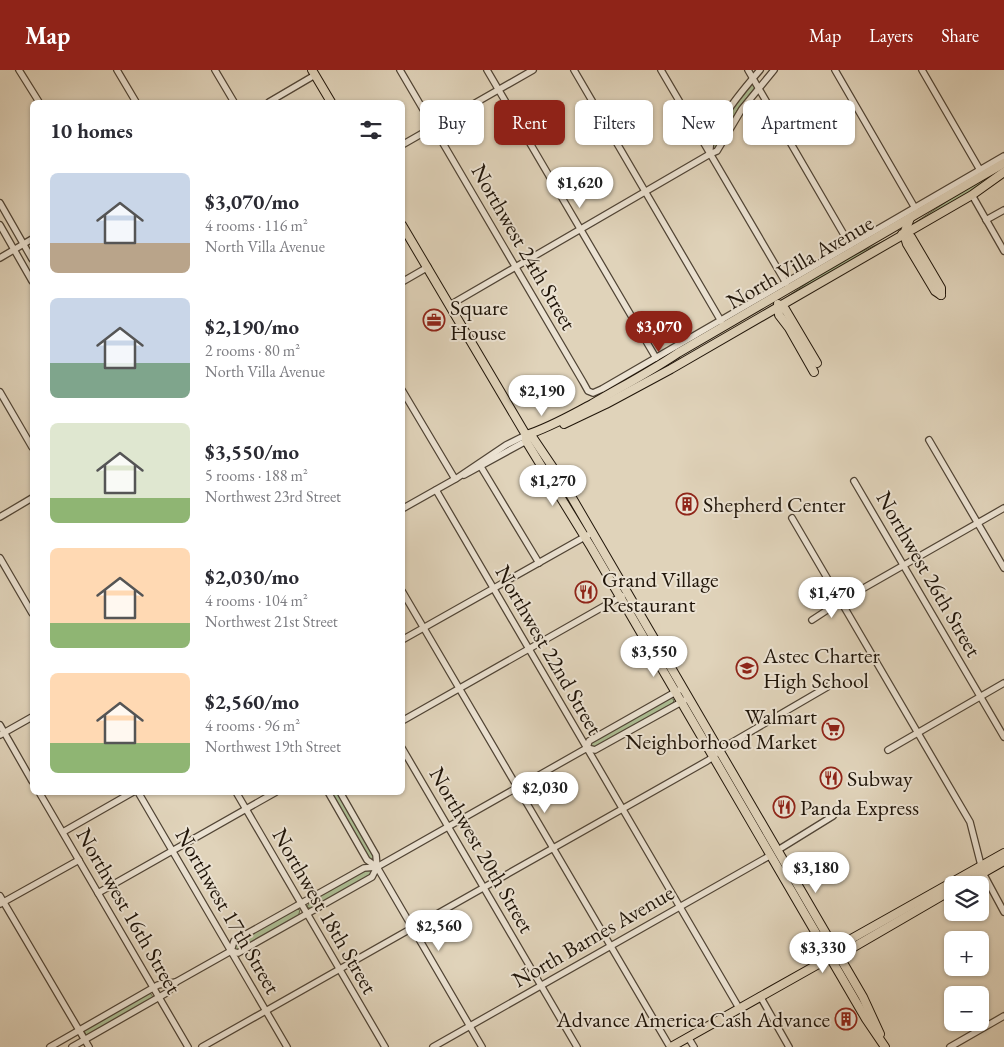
<!DOCTYPE html>
<meta charset="utf-8">
<style>
:root{--surface:#fff;--page:#f2f2f3;--text:#2b2b33;--muted:#7c7c81;--accent:#8f2418}
body{margin:0;font-family:"EB Garamond",serif;background:var(--page);color:var(--text);height:100vh;display:flex;flex-direction:column;font-size:19px;white-space:nowrap}
*{box-sizing:border-box;margin:0}
p{font-size:16px;color:var(--muted)}
.icon{flex:none;width:28px;height:28px;fill:none;stroke:currentColor;stroke-width:2;stroke-linecap:round;stroke-linejoin:round}
.map{position:relative;flex:1;overflow:hidden}
.panel{position:absolute;left:30px;top:30px;width:375px;height:695px;display:flex;flex-direction:column;background:var(--surface);border-radius:8px;box-shadow:0 1px 4px #0004}
.panel>*{flex:none}
.banner{position:absolute;left:420px;top:30px;width:475px;height:45px;display:flex;gap:10px}
.controls{position:absolute;left:944px;top:806px;display:grid;gap:10px}
.controls a{display:grid;place-items:center;width:45px;height:45px;border-radius:8px;background:var(--surface);box-shadow:0 1px 4px #0004;font-size:25px}
.price{position:absolute;translate:-50% -42px;padding:0 11px;border-radius:18px;background:#fff;color:#222;font-size:16px;line-height:32px;filter:drop-shadow(0 1px 2px #0008)}
.price::after{content:'';position:absolute;left:50%;top:30px;width:15px;height:11px;margin-left:-8px;background:inherit;clip-path:polygon(0 0,100% 0,50% 100%)}
.price.on{background:var(--accent);color:#fff}
ul{padding:0;list-style:none}
li{display:flex;align-items:center;gap:15px;height:125px;padding:0 20px}
li span{display:grid;place-items:center;flex:none;width:140px;height:100px;border-radius:8px;color:#555}
li>.icon{margin-inline-start:auto}
span .icon{width:60px;height:60px;fill:#fffc;stroke-width:1}
li b{font-size:21px}
h2{display:flex;justify-content:space-between;align-items:center;height:60px;padding:0 20px;font-size:21px}
.chip{padding:0 18px;border-radius:8px;background:var(--surface);box-shadow:0 1px 4px #0004;font-size:18px;line-height:45px}
.chip.on{background:var(--accent);color:#fff}
header{display:flex;align-items:center;gap:30px;box-sizing:border-box;height:70px;padding:0 25px;background:var(--accent);color:#fff}
header strong{font-size:24px}
nav{display:flex;gap:28px;margin-inline-start:auto;font-size:18px}
.map>svg:first-child{display:block}
</style>
<header>
<strong>Map</strong>
<nav><a>Map</a><a>Layers</a><a>Share</a></nav>
</header>
<div class="map">
<svg width="1004" height="977" viewBox="0 0 1004 977">
<rect width="100%" height="100%" fill="#e0d3ba"/>
<filter id="stains"><feTurbulence type="fractalNoise" baseFrequency=".004" numOctaves="4"/><feColorMatrix values="0 0 0 0 .2 0 0 0 0 .09 0 0 0 0 .02 0 0 0 .5 -.17"/></filter>
<radialGradient id="worn" r=".72"><stop offset=".6" stop-color="#630" stop-opacity="0"/><stop offset="1" stop-color="#630" stop-opacity=".3"/></radialGradient>
<g fill="#acbe94" stroke="#666a4e">
<polygon points="753,12 756,16 739,37 715,79 711,79 733,37"/>
<polygon points="1004,97 983,115 910,156 952,128"/>
<polygon points="884,171 785,230 784,229 819,205 842,191"/>
<polygon points="671,628 674,630 673,633 592,679 589,673"/>
<polygon points="331,723 337,723 374,786 373,789 369,789"/>
<polygon points="364,800 371,801 370,806 312,839 307,837 310,831"/>
<polygon points="297,839 300,840 298,847 238,880 234,878 237,872"/>
<polygon points="150,923 154,928 87,965 85,963 84,960"/>
</g>
<g fill="none" stroke-linecap="round" stroke-linejoin="round">
<g stroke="#504435" stroke-width="8">
<g id="minor">
<polyline points="19,0 39,32"/>
<polyline points="117,0 136,32"/>
<polyline points="215,0 234,32"/>
<polyline points="400,0 583,312 588,321 593,323 602,319 1004,86"/>
<polyline points="487,0 656,288"/>
<polyline points="574,0 721,251"/>
<polyline points="661,0 786,213"/>
<polyline points="748,0 850,175"/>
<polyline points="835,0 915,138"/>
<polyline points="922,0 980,100"/>
<polyline points="269,32 315,5"/>
<polyline points="402,75 533,0"/>
<path d="M710,81C708,61 746,16 760,0"/>
<polyline points="972,125 1004,181"/>
<polyline points="0,133 32,189"/>
<polyline points="986,150 1004,140"/>
<polyline points="0,155 32,211"/>
<polyline points="0,188 32,169"/>
<polyline points="402,212 428,197"/>
<polyline points="450,235 710,84 717,81 742,39 774,0"/>
<polyline points="402,320 455,409"/>
<polyline points="0,322 32,377"/>
<polyline points="929,370 1004,498"/>
<polyline points="481,397 539,493"/>
<polyline points="464,405 528,370"/>
<polyline points="854,411 1004,667"/>
<polyline points="436,420 739,938"/>
<polyline points="402,439 457,408 506,375 526,365"/>
<polyline points="0,447 32,428"/>
<polyline points="792,448 970,752 983,803 1004,842"/>
<polyline points="0,488 32,543"/>
<polyline points="402,521 670,977"/>
<polyline points="812,550 841,531 1004,438"/>
<polyline points="402,570 588,465"/>
<polyline points="402,651 622,526"/>
<polyline points="0,655 32,711"/>
<polyline points="0,665 32,647"/>
<polyline points="402,678 577,977"/>
<polyline points="587,678 589,671 679,620"/>
<polyline points="888,680 1004,613"/>
<polyline points="39,722 188,977"/>
<polyline points="138,722 287,977"/>
<polyline points="236,722 385,977"/>
<polyline points="328,722 367,790 377,797 482,977"/>
<polyline points="340,722 376,785 377,797"/>
<polyline points="63,762 133,722"/>
<polyline points="778,780 833,746"/>
<polyline points="98,823 276,722"/>
<polyline points="0,826 89,977"/>
<polyline points="0,834 79,790"/>
<polyline points="231,881 238,883 372,807 377,797"/>
<polyline points="760,926 789,977"/>
<polyline points="688,967 694,977"/>
<polyline points="50,977 158,915 176,912 231,881 234,871 364,798 377,797 587,678 595,680 685,630"/>
<polyline points="72,977 168,922 176,912"/>
<polyline points="202,977 707,691 713,687 719,680 834,613"/>
<polyline points="433,977 771,785"/>
<polyline points="950,977 1004,946"/>
</g>
</g>
<g stroke="#201509" stroke-width="10">
<g id="major">
<polyline points="312,0 331,32"/>
<polyline points="910,148 904,164 907,174 935,221 941,225"/>
<polyline points="402,155 526,365 526,371 591,477 866,949 885,977"/>
<polyline points="902,164 911,167 941,218 941,225"/>
<polyline points="778,234 779,245 789,258 814,302"/>
<polyline points="778,238 785,239 817,293"/>
<polyline points="564,354 606,334 671,299 972,125 1004,102"/>
<polyline points="526,365 533,368 564,414 863,927 880,964"/>
<path d="M526,365C549,358 571,345 592,334C621,317 650,302 678,283L1004,93"/>
<polyline points="962,815 1004,791"/>
<polyline points="833,883 835,878 1004,783"/>
<polyline points="671,977 831,887 839,885 847,881 952,820"/>
</g>
</g>
<use href="#minor" stroke="#ebe2d2" stroke-width="5.5"/>
<use href="#major" stroke="#e0d3ba" stroke-width="8"/>
</g>
<defs>
<g id="office-ring" transform="scale(1.125)"><circle r="9.5" fill="#ebe2d2" stroke="#8f2418" stroke-width="1.5"/><path d="M-6-3h4V-5.5h4V-3h4V5H-6ZM-1-4.5V-3h2v-1.5ZM-6 0V1H6V0Z" fill="#8f2418"/></g>
<g id="building-ring" transform="scale(1.125)"><circle r="9.5" fill="#ebe2d2" stroke="#8f2418" stroke-width="1.5"/><path d="M-4-6H4V6H1V3H-1V6H-4ZM-2.5-4.3h1.7v1.8h-1.7ZM.8-4.3h1.7v1.8H.8ZM-2.5-1h1.7V.8h-1.7ZM.8-1h1.7V.8H.8Z" fill="#8f2418"/></g>
<g id="restaurant-ring" transform="scale(1.125)"><circle r="9.5" fill="#ebe2d2" stroke="#8f2418" stroke-width="1.5"/><path d="M-5-6h1v4h1v-4h1v4h1v-4h1v5L-1.5 .5V6h-2V.5L-5-1ZM5-6V6H3V1.5H1.5Q1.5-4 5-6Z" fill="#8f2418"/></g>
<g id="school-ring" transform="scale(1.125)"><circle r="9.5" fill="#ebe2d2" stroke="#8f2418" stroke-width="1.5"/><path d="M0-5L7-2L0 1L-7-2ZM-4 1L0 2.5L4 1V4Q0 6-4 4Z" fill="#8f2418"/></g>
<g id="supermarket-ring" transform="scale(1.125)"><circle r="9.5" fill="#ebe2d2" stroke="#8f2418" stroke-width="1.5"/><path d="M-6-5.5h2.5l.6 2H6L4.5 2H-2.5L-4.4-4H-6ZM-1.5 3.2a1.3 1.3 0 1 0 .1 0ZM3 3.2a1.3 1.3 0 1 0 .1 0Z" fill="#8f2418"/></g>
</defs>
<g fill-rule="evenodd">
<use href="#office-ring" x="434" y="250"/>
<use href="#building-ring" x="687" y="434"/>
<use href="#restaurant-ring" x="586" y="522"/>
<use href="#school-ring" x="747" y="598"/>
<use href="#supermarket-ring" x="833" y="659"/>
<use href="#restaurant-ring" x="831" y="708"/>
<use href="#restaurant-ring" x="784" y="737"/>
<use href="#building-ring" x="846" y="949"/>
</g>
<g text-anchor="middle" dominant-baseline="central" stroke-width="4" stroke-linejoin="round" paint-order="stroke">
<g font-size="22" fill="#201509" stroke="#ebe2d2">
<text transform="translate(524 177) rotate(60)">Northwest 24th Street</text>
<text transform="translate(800 192) rotate(-30)">North Villa Avenue</text>
<text transform="translate(929 504) rotate(60)">Northwest 26th Street</text>
<text transform="translate(549 580) rotate(60)">Northwest 22nd Street</text>
<text transform="translate(482 780) rotate(60)">Northwest 20th Street</text>
<text transform="translate(129 841) rotate(60)">Northwest 16th Street</text>
<text transform="translate(228 841) rotate(60)">Northwest 17th Street</text>
<text transform="translate(325 841) rotate(60)">Northwest 18th Street</text>
<text transform="translate(593 866) rotate(-30)">North Barnes Avenue</text>
</g>
<g font-size="22" fill="#201509" stroke="#ebe2d2" text-anchor="start">
<text x="450" y="237">Square<tspan x="450" dy="25">House</tspan></text>
<text x="703" y="434">Shepherd Center</text>
<text x="602" y="509">Grand Village<tspan x="602" dy="25">Restaurant</tspan></text>
<text x="763" y="585">Astec Charter<tspan x="763" dy="25">High School</tspan></text>
<text x="817" y="646" text-anchor="end">Walmart<tspan x="817" dy="25">Neighborhood Market</tspan></text>
<text x="847" y="708">Subway</text>
<text x="800" y="737">Panda Express</text>
<text x="830" y="949" text-anchor="end">Advance America Cash Advance</text>
</g>
</g>
<rect width="100%" height="100%" filter="url(#stains)"/>
<rect width="100%" height="100%" fill="url(#worn)"/>
</svg>
<div class="controls">
<a><svg class="icon" aria-label="layers" viewBox="0 0 24 24"><path d="M12 4l9 5-9 5-9-5zM3 14l9 5 9-5"/></svg></a>
<a>+</a>
<a>−</a>
</div>
<b class="price" style="left:580px;top:139px">$1,620</b>
<b class="price on" style="left:659px;top:283px">$3,070</b>
<b class="price" style="left:542px;top:347px">$2,190</b>
<b class="price" style="left:553px;top:437px">$1,270</b>
<b class="price" style="left:832px;top:549px">$1,470</b>
<b class="price" style="left:654px;top:608px">$3,550</b>
<b class="price" style="left:545px;top:744px">$2,030</b>
<b class="price" style="left:816px;top:824px">$3,180</b>
<b class="price" style="left:439px;top:882px">$2,560</b>
<b class="price" style="left:823px;top:904px">$3,330</b>
<div class="banner">
<a class="chip">Buy</a>
<a class="chip on">Rent</a>
<a class="chip">Filters</a>
<a class="chip">New</a>
<a class="chip">Apartment</a>
</div>
<section class="panel">
<h2>10 homes<svg class="icon" aria-label="filters" viewBox="0 0 24 24"><path d="M4 7h16M4 17h16"/><circle cx="9" cy="7" r="2"/><circle cx="15" cy="17" r="2"/></svg></h2>
<ul>
<li><span style="background:linear-gradient(#c9d6e8 70%,#b9a48a 0)"><svg class="icon" aria-label="home" viewBox="0 0 24 24"><path d="M3 11l9-7 9 7M6 9v11h12V9"/></svg></span><div><b>$3,070/mo</b><p>4 rooms · 116 m²</p><p>North Villa Avenue</p></div></li>
<li><span style="background:linear-gradient(#c9d6e8 65%,#7fa58c 0)"><svg class="icon" aria-label="home" viewBox="0 0 24 24"><path d="M3 11l9-7 9 7M6 9v11h12V9"/></svg></span><div><b>$2,190/mo</b><p>2 rooms · 80 m²</p><p>North Villa Avenue</p></div></li>
<li><span style="background:linear-gradient(#dfe7d0 75%,#8fb573 0)"><svg class="icon" aria-label="home" viewBox="0 0 24 24"><path d="M3 11l9-7 9 7M6 9v11h12V9"/></svg></span><div><b>$3,550/mo</b><p>5 rooms · 188 m²</p><p>Northwest 23rd Street</p></div></li>
<li><span style="background:linear-gradient(#ffd9b3 75%,#8fb573 0)"><svg class="icon" aria-label="home" viewBox="0 0 24 24"><path d="M3 11l9-7 9 7M6 9v11h12V9"/></svg></span><div><b>$2,030/mo</b><p>4 rooms · 104 m²</p><p>Northwest 21st Street</p></div></li>
<li><span style="background:linear-gradient(#ffd9b3 70%,#8fb573 0)"><svg class="icon" aria-label="home" viewBox="0 0 24 24"><path d="M3 11l9-7 9 7M6 9v11h12V9"/></svg></span><div><b>$2,560/mo</b><p>4 rooms · 96 m²</p><p>Northwest 19th Street</p></div></li>
</ul>
</section>
</div>
